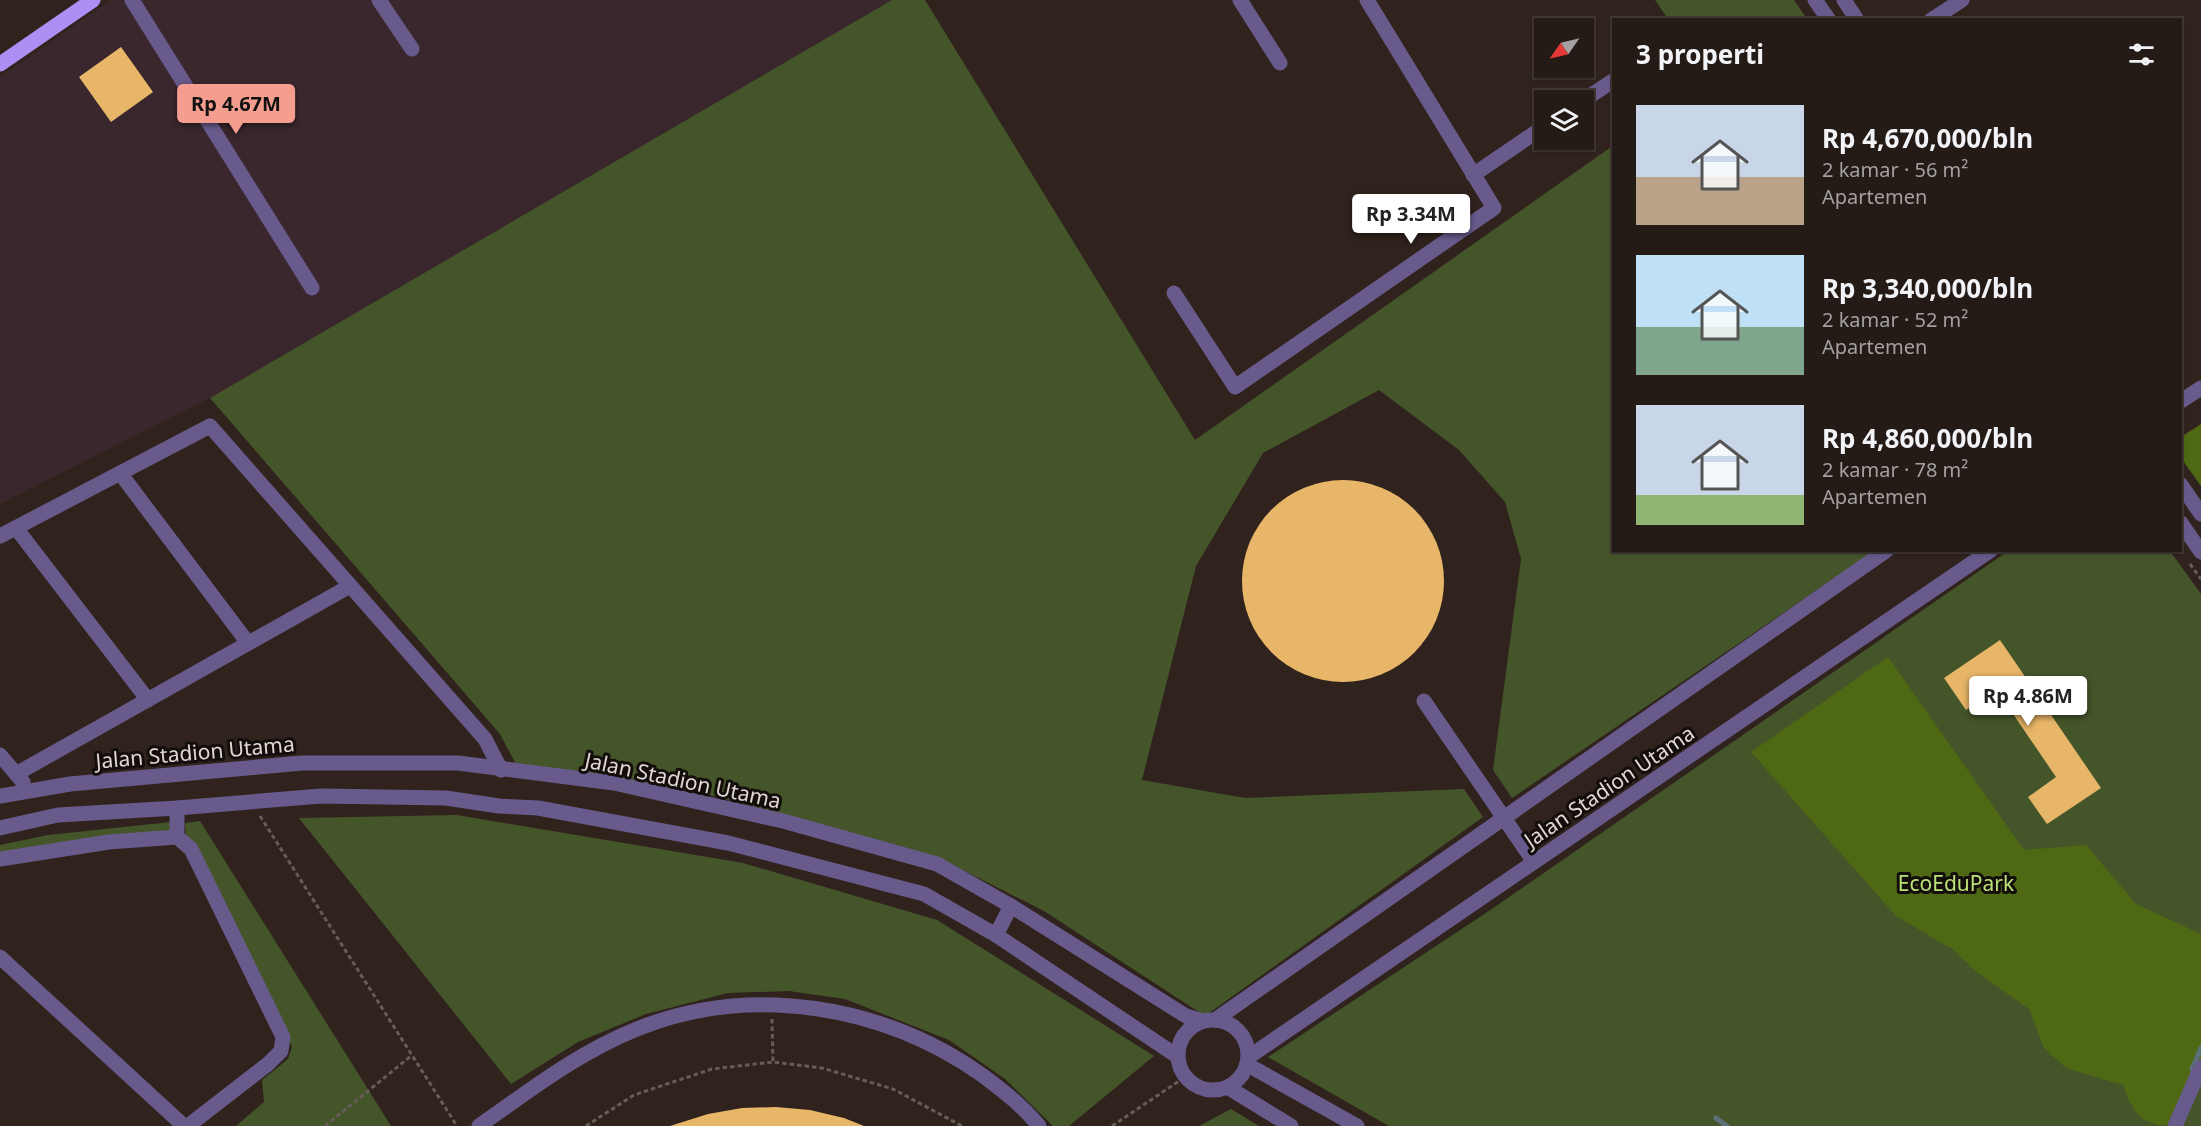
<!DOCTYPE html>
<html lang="id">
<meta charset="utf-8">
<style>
:root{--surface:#241a16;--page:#302723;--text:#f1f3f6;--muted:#a3a1a1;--line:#413835;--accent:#f59d8f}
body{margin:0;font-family:"Noto Sans",sans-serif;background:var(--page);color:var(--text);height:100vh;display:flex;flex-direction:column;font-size:22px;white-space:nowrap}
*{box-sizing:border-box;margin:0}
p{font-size:20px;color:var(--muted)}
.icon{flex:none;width:33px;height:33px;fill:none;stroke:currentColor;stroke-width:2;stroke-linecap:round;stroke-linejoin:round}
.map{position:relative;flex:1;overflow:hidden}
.side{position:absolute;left:1612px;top:18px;width:570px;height:534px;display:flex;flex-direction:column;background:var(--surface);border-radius:0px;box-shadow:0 2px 4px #0004,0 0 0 2px var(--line)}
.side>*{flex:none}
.needle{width:39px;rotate:236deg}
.buttons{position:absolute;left:1534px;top:18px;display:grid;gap:12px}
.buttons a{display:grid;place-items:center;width:60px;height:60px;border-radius:0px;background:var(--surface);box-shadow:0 2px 4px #0004,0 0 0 2px var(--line);font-size:30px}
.price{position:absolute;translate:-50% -51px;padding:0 14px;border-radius:6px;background:#fff;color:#222;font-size:20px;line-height:39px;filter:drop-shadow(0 2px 3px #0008)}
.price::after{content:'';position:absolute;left:50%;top:36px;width:18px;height:14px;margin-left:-9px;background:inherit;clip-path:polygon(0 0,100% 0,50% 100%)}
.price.on{background:var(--accent);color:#111}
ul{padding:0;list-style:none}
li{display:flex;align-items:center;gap:18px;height:150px;padding:0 24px}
li span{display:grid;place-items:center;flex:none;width:168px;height:120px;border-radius:0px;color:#555}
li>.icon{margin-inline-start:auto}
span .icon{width:72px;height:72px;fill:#fffc;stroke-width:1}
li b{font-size:26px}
h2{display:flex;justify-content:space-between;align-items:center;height:72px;padding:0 24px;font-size:26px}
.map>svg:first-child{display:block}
</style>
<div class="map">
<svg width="2201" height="1126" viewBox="0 0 2201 1126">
<rect width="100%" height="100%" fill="#30231e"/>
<polygon fill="#3a272e" points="111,0 892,0 210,398 0,504 0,77"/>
<g fill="#45552a">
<polygon points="892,0 925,0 1195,440 1614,145 1614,550 1874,551 1512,798 1493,770 1521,559 1505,502 1459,450 1379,390 1263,453 1196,566 1142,780 1245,798 1464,789 1483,817 1205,1016 1044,911 939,858 699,792 518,768 500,734 210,398"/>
<polygon points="1655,0 1794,0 1807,19 1668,19"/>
<polygon points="2008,551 2170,551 2201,594 2201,1126 1389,1126 1268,1057 1489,911"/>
<polygon points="457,815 743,863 937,920 1154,1056 1069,1126 1053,1126 1005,1079 949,1040 845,999 789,991 728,993 646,1014 578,1042 511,1084 299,818"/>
<polygon points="200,821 391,1126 236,1126 264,1102 262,1080 288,1059 292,1047 195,849 186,837 185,823"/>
<polygon points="171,822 174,834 0,856 0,845 48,835"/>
<polygon points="1231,1109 1259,1126 1199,1126"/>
</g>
<g fill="#4f6813">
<polygon points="2201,424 2201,486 2181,458 2181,437"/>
<path d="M1888,657L2024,850L2086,845L2136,904L2201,934V1060L2174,1126C2142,1126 2133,1114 2123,1085L2066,1068L2044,1048L2029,1009L1978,973L1952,949L1896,916L1751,752Z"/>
</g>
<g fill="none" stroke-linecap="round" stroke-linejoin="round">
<g stroke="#5a7177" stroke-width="5">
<polyline points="2192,1069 2201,1048"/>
<polyline points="1716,1118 1727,1126"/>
</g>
</g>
<g fill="#e8b668">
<polygon points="121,47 153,92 111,122 79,77"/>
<circle cx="1343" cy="581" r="101"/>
<polygon points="2000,640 2101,788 2047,824 2028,797 2056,777 1996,689 1966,710 1944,678"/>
<polygon points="776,1107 810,1110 844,1118 864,1126 670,1126 708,1114 742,1108"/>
</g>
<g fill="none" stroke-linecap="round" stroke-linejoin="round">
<g stroke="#685c58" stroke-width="3" stroke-dasharray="4.5 3" stroke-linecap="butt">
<polyline points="2190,564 2201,579"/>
<polyline points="260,816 457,1126"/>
<polyline points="772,1019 773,1062"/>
<polyline points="325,1126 411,1056"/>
<polyline points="586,1126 634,1095 712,1069 773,1062 822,1068 893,1089 962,1126"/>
<polyline points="1112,1126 1185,1077"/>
</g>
<g stroke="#685b8c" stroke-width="15">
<polyline points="132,0 312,288"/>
<polyline points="379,0 412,49"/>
<polyline points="1240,0 1280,63"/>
<polyline points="1815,0 1829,20"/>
<polyline points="1844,0 1857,20"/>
<polyline points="1931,20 1962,0"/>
<polyline points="1584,100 1614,80"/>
<polyline points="1473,175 1545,126"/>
<polyline points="1174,293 1235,387 1494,208 1367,0"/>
<polyline points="2181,401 2201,388"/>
<polyline points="120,473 248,643"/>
<polyline points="2181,485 2201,514"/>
<polyline points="2181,523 2201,552"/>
<polyline points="16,528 148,700"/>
<polyline points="0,536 210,426 485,739 501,770"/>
<polyline points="1424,701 1534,862"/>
<polyline points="0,755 23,782"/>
<polyline points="16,774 350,586"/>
<polyline points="0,796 70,784 302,763 458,763 614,783 783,821 937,864 1011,906 1186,1016 1203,1021"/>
<polyline points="177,808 177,837"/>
<polyline points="0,828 58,815 177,808 321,796 446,798 499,806 538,808 728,843 924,894 996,935 1177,1056"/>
<polyline points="0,859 109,842 177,837 191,849 283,1037 281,1051 268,1064 188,1126"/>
<polyline points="996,935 1011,906"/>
<polyline points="0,957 184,1126"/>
<circle cx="1213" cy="1055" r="35"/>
<polyline points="1215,1020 1887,550"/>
<polyline points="1250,1056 1991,550"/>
<polyline points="1248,1065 1357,1126"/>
<polyline points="1229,1088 1291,1126"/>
<path d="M479,1126C529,1091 579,1052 637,1029C750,983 883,1005 982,1075C1002,1090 1023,1106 1039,1126"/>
<polyline points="2175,1126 2201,1067"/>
</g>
<polyline stroke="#ab8ff4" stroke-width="15" points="0,64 93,0"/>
</g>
<g text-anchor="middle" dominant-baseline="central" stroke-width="6" stroke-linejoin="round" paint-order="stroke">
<g font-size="21" fill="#e0d7d4" stroke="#130e0b">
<text transform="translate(195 752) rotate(-5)">Jalan Stadion Utama</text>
<text transform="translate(683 780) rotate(12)">Jalan Stadion Utama</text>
<text transform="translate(1609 786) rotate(-34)">Jalan Stadion Utama</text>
</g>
<g font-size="21" fill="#bae175" stroke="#130e0b">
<text x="1956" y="883">EcoEduPark</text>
</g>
</g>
</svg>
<div class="buttons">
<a><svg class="needle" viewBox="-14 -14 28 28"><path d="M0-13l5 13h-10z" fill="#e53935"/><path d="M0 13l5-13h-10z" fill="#a3a1a1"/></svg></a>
<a><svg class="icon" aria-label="layers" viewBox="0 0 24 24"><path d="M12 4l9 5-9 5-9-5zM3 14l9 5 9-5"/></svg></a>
</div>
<b class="price on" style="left:236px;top:135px">Rp 4.67M</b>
<b class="price" style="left:1411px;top:245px">Rp 3.34M</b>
<b class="price" style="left:2028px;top:727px">Rp 4.86M</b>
<section class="side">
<h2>3 properti<svg class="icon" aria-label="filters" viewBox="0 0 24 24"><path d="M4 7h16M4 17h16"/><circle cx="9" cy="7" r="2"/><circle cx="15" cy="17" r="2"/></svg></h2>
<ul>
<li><span style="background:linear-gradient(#c9d6e8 60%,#b9a48a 0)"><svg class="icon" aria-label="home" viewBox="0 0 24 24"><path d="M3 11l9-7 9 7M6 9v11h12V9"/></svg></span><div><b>Rp 4,670,000/bln</b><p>2 kamar · 56 m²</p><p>Apartemen</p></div></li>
<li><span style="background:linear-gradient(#bfe0f5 60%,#7fa58c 0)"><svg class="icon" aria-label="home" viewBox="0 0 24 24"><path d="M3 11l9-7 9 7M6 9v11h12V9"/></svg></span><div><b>Rp 3,340,000/bln</b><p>2 kamar · 52 m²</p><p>Apartemen</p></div></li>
<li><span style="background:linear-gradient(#c9d6e8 75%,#8fb573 0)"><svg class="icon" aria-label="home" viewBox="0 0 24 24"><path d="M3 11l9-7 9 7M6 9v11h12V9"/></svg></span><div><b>Rp 4,860,000/bln</b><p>2 kamar · 78 m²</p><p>Apartemen</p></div></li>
</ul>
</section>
</div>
